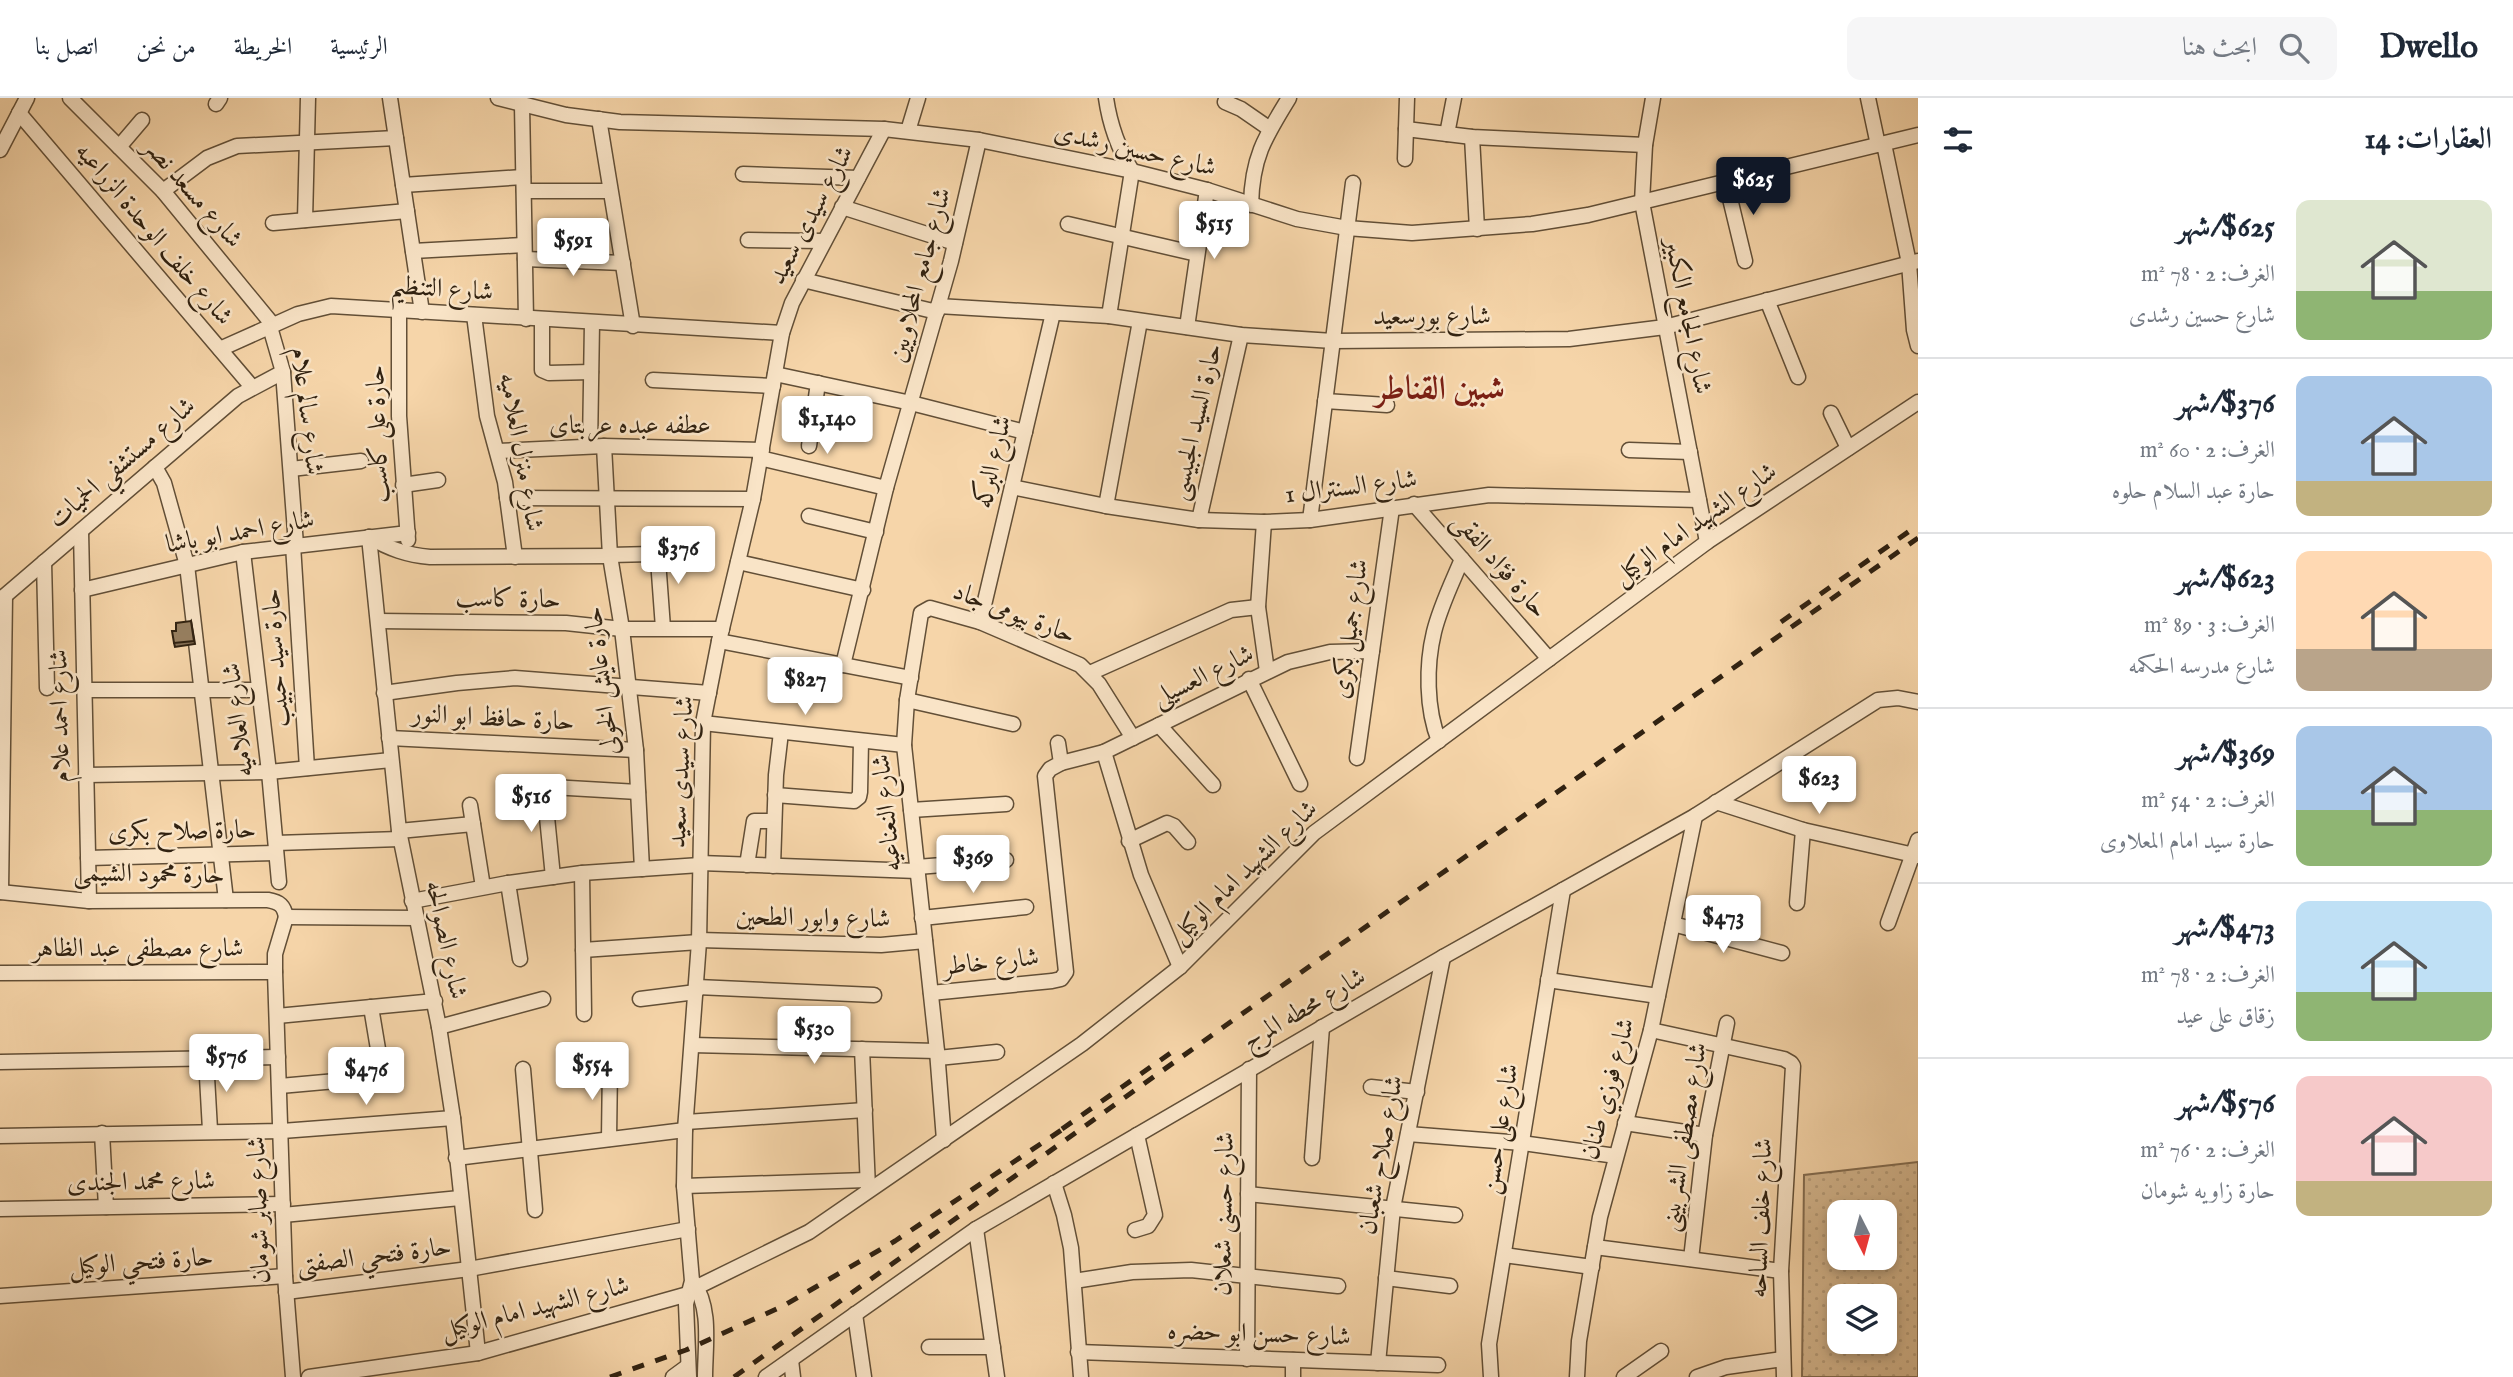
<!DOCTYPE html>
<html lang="ar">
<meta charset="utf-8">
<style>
:root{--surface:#fff;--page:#f6f6f7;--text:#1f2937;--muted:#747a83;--line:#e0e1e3;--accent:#111827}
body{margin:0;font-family:"IM FELL English",Amiri,serif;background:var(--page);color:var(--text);direction:rtl;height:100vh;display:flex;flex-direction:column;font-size:26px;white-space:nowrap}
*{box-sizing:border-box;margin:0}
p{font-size:23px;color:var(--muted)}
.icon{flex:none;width:38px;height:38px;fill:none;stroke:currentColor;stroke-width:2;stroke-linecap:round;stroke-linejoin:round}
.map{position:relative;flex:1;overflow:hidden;direction:ltr}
.panel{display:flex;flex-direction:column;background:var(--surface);width:595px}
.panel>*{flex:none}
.needle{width:46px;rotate:174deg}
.fabs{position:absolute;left:1827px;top:1102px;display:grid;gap:14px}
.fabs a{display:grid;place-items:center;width:70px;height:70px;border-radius:14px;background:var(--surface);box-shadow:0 4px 10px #0003;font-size:35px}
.price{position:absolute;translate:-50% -60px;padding:0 16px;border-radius:7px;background:#fff;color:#222;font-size:23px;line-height:46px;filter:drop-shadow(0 2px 4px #0008)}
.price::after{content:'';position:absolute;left:50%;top:42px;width:21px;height:16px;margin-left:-10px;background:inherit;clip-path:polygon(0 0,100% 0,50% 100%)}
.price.on{background:var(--accent);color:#fff}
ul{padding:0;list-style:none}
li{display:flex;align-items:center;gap:21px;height:175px;padding:0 21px}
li+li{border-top:2px solid var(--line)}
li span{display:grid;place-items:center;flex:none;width:196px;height:140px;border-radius:14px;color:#555}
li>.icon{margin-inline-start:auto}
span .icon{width:84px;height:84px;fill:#fffc;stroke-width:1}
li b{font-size:30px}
h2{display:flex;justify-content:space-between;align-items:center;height:84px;padding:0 21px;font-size:30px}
header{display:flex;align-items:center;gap:42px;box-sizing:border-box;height:98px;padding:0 35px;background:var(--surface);border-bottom:2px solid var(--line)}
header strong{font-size:33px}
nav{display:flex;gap:38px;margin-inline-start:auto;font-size:24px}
.search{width:490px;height:63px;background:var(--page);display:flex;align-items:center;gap:18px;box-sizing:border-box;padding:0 24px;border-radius:14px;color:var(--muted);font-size:26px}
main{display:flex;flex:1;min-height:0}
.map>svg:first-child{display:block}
</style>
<header>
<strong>Dwello</strong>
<div class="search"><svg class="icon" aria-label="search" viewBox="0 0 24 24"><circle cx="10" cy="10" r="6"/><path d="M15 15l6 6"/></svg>ابحث هنا</div>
<nav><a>الرئيسية</a><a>الخريطة</a><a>من نحن</a><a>اتصل بنا</a></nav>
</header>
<main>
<section class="panel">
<h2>العقارات: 14<svg class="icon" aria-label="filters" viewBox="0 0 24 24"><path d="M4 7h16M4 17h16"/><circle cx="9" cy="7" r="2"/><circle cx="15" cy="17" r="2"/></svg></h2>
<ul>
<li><span style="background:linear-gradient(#dfe7d0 65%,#8fb573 0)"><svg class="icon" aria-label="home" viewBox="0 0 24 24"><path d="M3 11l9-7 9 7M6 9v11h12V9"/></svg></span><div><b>$625/شهر</b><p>الغرف: 2 · 78 m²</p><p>شارع حسين رشدى</p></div></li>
<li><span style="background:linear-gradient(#a9c7e8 75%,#c2b280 0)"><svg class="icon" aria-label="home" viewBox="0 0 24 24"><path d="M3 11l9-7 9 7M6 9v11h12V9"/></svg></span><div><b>$376/شهر</b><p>الغرف: 2 · 60 m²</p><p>حارة عبد السلام حلوه</p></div></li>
<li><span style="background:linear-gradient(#ffd9b3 70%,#b9a48a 0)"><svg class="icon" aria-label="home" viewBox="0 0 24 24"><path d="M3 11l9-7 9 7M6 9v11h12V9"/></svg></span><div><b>$623/شهر</b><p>الغرف: 3 · 89 m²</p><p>شارع مدرسه الحكمه</p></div></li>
<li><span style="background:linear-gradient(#a9c7e8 60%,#8fb573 0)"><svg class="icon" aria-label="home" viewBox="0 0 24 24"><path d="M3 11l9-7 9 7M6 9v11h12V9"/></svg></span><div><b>$369/شهر</b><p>الغرف: 2 · 54 m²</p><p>حارة سيد امام المعلاوى</p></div></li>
<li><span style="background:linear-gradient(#bfe0f5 65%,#8fb573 0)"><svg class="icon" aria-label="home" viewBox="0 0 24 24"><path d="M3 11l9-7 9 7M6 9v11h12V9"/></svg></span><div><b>$473/شهر</b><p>الغرف: 2 · 78 m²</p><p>زقاق على عيد</p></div></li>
<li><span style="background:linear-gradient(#f6c9c9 75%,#c2b280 0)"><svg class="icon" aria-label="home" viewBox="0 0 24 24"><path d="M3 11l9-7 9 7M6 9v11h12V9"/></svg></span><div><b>$576/شهر</b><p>الغرف: 2 · 76 m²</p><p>حارة زاويه شومان</p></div></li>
</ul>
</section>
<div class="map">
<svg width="1918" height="1279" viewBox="0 0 1918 1279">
<defs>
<pattern id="park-dots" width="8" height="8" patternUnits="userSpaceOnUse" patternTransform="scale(1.75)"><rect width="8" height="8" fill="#d5b78f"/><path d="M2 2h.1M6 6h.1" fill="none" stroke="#b79d7a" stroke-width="1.8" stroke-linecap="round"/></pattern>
</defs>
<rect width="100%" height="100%" fill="#f6d5a9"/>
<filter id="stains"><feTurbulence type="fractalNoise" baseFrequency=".00286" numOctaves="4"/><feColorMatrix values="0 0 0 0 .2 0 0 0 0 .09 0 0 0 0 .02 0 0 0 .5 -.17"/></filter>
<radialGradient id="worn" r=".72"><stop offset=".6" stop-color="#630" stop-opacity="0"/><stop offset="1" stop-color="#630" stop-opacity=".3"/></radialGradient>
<path fill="url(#park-dots)" stroke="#836c50" stroke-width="2" fill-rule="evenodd" d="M1918,1064V1279H1802L1804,1077ZM1839,1115H1885V1160H1839ZM1839,1199H1885V1244H1839Z"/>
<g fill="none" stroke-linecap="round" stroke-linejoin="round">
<g stroke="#624f37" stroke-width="17">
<g id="minor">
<polyline points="70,0 163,93 273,227"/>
<polyline points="390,0 422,214"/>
<polyline points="498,0 566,17 620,24 884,31 979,42 1132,73 1207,92 1297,121 1347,130 1412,135 1532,126 1588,117 1918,37"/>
<path d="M1106,0C1110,28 1118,50 1132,73L1109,218"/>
<polyline points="1653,0 1645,47 1642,104 1707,444"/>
<polyline points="1868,0 1878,47"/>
<polyline points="1225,4 1241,11 1270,31"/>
<polyline points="216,6 220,0"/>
<polyline points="522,7 526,221"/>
<polyline points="19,15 252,289"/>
<polyline points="599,21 633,228"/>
<polyline points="1406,31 1472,39 1645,47"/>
<polyline points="908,33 918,0"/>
<polyline points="1447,36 1454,0"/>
<polyline points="1472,39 1477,131"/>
<polyline points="1884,46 1909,165 1914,232 1918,248"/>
<polyline points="119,49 142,22"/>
<polyline points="0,52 27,0"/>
<polyline points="1405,61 1407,0"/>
<polyline points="743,76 858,80"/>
<polyline points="1726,84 1745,163"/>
<polyline points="403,87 523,79"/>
<polyline points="163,93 207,60 237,48 396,40"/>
<polyline points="524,93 610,93"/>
<path d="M1251,107C1252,59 1265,39 1289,0"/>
<polyline points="842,109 955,145"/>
<polyline points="305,122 308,0"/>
<polyline points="273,125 407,113"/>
<polyline points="1068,126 1197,156"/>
<polyline points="748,142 824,143"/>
<polyline points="413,153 524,147"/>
<polyline points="525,161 623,165"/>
<polyline points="803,182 937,214"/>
<polyline points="1767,202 1798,279"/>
<polyline points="938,208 1109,218 1241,237 1333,243 1569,241 1665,229 1918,163"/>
<polyline points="399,213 399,318 408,442"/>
<polyline points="474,217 487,318 505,384 515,459"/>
<polyline points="542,222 542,272 549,275 591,274"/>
<polyline points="270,229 283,274 296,447"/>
<polyline points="1187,229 1207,92"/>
<polyline points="220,251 298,216 331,208 782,235"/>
<polyline points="775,276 911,305 1025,334"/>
<polyline points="653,282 773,288"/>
<polyline points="1325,303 1387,307"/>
<polyline points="1831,315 1848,350"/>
<polyline points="590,348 592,225"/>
<polyline points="604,348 610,458 622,531 636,652 642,771"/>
<polyline points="809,348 818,285"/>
<polyline points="1629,352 1690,354"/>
<polyline points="498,353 604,348 762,352"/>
<polyline points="760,360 886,390"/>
<polyline points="155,369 164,385 187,467 226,802"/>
<polyline points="291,371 361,363"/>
<polyline points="403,387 438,382"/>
<polyline points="1012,389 1106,408 1199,422 1264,424 1310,422 1489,397 1699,402"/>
<polyline points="507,400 753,401"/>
<polyline points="1414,406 1549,561"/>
<polyline points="1106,408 1140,223"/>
<polyline points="809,418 876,434"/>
<polyline points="1199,422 1241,237"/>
<polyline points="1310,422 1353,85"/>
<polyline points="1264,424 1258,509 1267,573"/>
<polyline points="81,433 89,803"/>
<polyline points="369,439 399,733 439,929 453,1020 478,1255"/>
<path d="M369,439C390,451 407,457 430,459L610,458"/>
<polyline points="293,447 307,670"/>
<polyline points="243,454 269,674 279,784"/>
<polyline points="610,457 652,456 658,462 663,530"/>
<polyline points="44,464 47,590"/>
<polyline points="738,464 863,492"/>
<polyline points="82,492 243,454 408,435"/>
<polyline points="0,502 238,298 283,274"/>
<polyline points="378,523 566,525 622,531 722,531"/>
<polyline points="980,524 1053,215"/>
<polyline points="719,543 911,580"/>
<polyline points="843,567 886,390 951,163 979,42"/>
<polyline points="1090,575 1231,512 1258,509"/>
<polyline points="1249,581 1300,686"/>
<polyline points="84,592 258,592"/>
<polyline points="384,595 457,585 515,580 709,595"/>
<polyline points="907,602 1013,626"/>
<polyline points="703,625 904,647"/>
<polyline points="1159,627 1213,687"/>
<polyline points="389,640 636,652"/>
<path d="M1439,643C1426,611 1426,567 1434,534C1440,509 1452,485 1462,461"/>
<polyline points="1104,654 1141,777 1180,869"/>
<polyline points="1357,660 1392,410"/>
<polyline points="1061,665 1104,654 1288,564 1330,554 1372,553"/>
<polyline points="86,677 269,674 391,662"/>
<polyline points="517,687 638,694"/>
<polyline points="544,689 553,779"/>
<polyline points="775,697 854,703 859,699 860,694 861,643"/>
<polyline points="1716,704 1803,732 1918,758"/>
<polyline points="470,707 483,789"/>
<polyline points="911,712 1006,706"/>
<polyline points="399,733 473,726"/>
<polyline points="1129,743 1167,725 1174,728 1188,744"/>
<polyline points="276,745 400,741"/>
<polyline points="88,760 276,755"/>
<polyline points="700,765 917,773"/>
<polyline points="747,767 754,723 774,723"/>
<polyline points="773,768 776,677 781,634"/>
<polyline points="917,769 1006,762"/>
<polyline points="582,775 584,916"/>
<polyline points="508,785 520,861"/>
<path d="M0,794L89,803L268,802C280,804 284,808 286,819"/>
<polyline points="1,794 5,498"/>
<polyline points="412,803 508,785 582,775 700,767"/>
<polyline points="1797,805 1803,732"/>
<polyline points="286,819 275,856 275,874 285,1178 293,1279"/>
<polyline points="286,819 416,820"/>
<polyline points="922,820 1026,809"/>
<polyline points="1888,825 1918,742"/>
<polyline points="1673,826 1782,855"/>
<polyline points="699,842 881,847 925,843"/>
<polyline points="583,852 699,844"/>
<polyline points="0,875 275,874"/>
<polyline points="1548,882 1658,898"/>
<polyline points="697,889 874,897"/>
<polyline points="931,895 1052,883 1061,881 1066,874 1045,678 1050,671 1061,665 1058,645"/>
<polyline points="640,901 696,894"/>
<polyline points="371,909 382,975"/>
<polyline points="277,918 435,903"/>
<polyline points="439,929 543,901"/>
<polyline points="1651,932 1784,961 1791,965 1793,968 1781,1173 1784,1279"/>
<polyline points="692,947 937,953"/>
<polyline points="862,951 868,1090"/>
<polyline points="938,960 997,954"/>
<polyline points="206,961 210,1032"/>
<polyline points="0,964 278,959"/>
<polyline points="523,971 535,1112"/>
<polyline points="280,988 336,983"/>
<polyline points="1371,989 1417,994"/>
<polyline points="686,1024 865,1012"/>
<polyline points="1625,1025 1705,1037"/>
<polyline points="102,1035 106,1109"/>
<polyline points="1408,1036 1522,1045 1616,1058"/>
<polyline points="0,1038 282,1033 453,1020"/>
<polyline points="609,1041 610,967"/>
<polyline points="944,1042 937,953 904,647 907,602 921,515 930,510 980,524 1080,567 1099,586 1133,640"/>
<polyline points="456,1060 685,1032"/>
<polyline points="1312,1060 1322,929"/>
<polyline points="1054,1085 1064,1117 1071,1150 1081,1279"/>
<polyline points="684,1088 867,1082"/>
<polyline points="1248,1096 1455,1117"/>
<polyline points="0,1111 283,1106"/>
<polyline points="283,1117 460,1100"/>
<polyline points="976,1131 997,1279"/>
<polyline points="1135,1132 1148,1128 1155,1117 1137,1037"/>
<polyline points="1595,1149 1781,1173"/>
<polyline points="1504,1157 1592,1169"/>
<polyline points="1691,1161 1705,1037 1727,925"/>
<polyline points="1386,1180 1450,1188"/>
<polyline points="1074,1183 1132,1174 1191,1172 1338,1188"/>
<path d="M693,1184C712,1210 705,1249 705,1279"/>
<polyline points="697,1189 809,1134 1082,946 1180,869 1314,735 1707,444 1918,304"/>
<polyline points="286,1194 469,1171 688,1131"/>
<polyline points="0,1198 285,1178"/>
<polyline points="855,1216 864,1279"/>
<polyline points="929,1249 993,1249"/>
<polyline points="1078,1254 1438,1267"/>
<polyline points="1247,1261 1249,971"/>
<polyline points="791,1262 793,1279"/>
<polyline points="1378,1265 1393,1110 1443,859"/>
<polyline points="309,1279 478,1255 688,1196"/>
<polyline points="673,1279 688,1268"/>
<polyline points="689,1279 686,1206 692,1183 684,1088 685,1032 699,844 703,625 719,543 753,401 782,235 792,205 884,31"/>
<polyline points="766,1279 976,1131 1443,859 1695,718 1878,602 1898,600 1918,604"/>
<polyline points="1293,1279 1293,1262"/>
<polyline points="1491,1279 1489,1246 1563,792"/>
<polyline points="1577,1279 1579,1243 1600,1119 1651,932 1695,718"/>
<polyline points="1624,1279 1661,1253"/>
<polyline points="1697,1279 1726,1269 1783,1261"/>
</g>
</g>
<use href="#minor" stroke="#f9e4c7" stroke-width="14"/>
<g stroke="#312211" stroke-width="5" stroke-dasharray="12 12" stroke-linecap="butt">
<polyline points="1781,524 1918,427"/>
<polyline points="1062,1031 1172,954"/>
<polyline points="610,1279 686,1252 783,1208 895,1143 1069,1027"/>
<polyline points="734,1279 1222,930 1918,440"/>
</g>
</g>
<polygon fill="#826d53" stroke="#312211" stroke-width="2" points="191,523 195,546 175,549 174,545"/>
<polygon fill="#977f60" stroke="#312211" stroke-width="2" points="191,523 194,543 174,545 172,533 176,533 176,525"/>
<g text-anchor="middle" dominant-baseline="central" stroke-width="5" stroke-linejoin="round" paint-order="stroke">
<g font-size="26" fill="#312211" stroke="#f9e4c7">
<text transform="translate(1135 52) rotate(13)">شارع حسين رشدى</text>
<text transform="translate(193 95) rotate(49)">شارع مسعد نصر</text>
<text transform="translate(811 117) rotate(-62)">شارع سيدى سعيد</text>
<text transform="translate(154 136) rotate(50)">شارع خلف الوحدة الزراعيه</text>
<text transform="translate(920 177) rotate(-75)">شارع جامع المحلاويين</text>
<text transform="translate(442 191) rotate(4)">شارع التنظيم</text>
<text x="1432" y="218">شارع بورسعيد</text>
<text transform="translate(1688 218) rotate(79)">شارع الجامع الكبير</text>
<text transform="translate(307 313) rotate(83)">شارع سالم علام</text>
<text transform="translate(1196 324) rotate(-77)">حارة السيد الجبيسى</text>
<text x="630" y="327">عطفه عبده عربتاى</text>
<text transform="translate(378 336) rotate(-92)">حارة على كاسب</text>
<text transform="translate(521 354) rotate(80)">شارع منزل العلاميه</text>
<text transform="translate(993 364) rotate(-77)">شارع البركه</text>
<text transform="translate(122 365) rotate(-41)">شارع مستشفي الحميات</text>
<text transform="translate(1351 389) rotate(-7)">شارع السنترال 1</text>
<text transform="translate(1695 426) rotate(-35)">شارع الشهيد امام الوكيل</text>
<text transform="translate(240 434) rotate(-10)">شارع احمد ابو باشا</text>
<text transform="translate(1500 467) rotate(49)">حارة فؤاد الفقى</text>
<text transform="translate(508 501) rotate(1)">حارة كاسب</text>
<text transform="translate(1014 515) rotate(21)">حارة بيومى جاد</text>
<text transform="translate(1350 531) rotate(-82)">شارع جميل بكرى</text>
<text transform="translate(276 560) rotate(-94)">حارة سيد حبيب</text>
<text transform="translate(1203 578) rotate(-26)">شارع العسيلى</text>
<text transform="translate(602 583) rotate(-97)">حارة عايش الخولى</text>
<text transform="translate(60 618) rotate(-91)">شارع احمد علام</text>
<text transform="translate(493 620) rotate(3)">حارة حافظ ابو النور</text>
<text transform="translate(238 622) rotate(-97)">شارع العلاميه</text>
<text transform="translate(681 674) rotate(-87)">شارع سيدى سعيد</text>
<text transform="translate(887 715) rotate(-96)">شارع النعناعيه</text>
<text transform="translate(182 733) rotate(-1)">حارة صلاح بكرى</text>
<text transform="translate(1244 774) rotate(-44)">شارع الشهيد امام الوكيل</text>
<text transform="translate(149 776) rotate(1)">حارة محمود الشيمى</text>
<text transform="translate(813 820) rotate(1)">شارع وابور الطحين</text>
<text transform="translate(446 842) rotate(78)">شارع الصوالحه</text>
<text x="138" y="850">شارع مصطفى عبد الظاهر</text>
<text transform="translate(991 864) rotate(-6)">شارع خاطر</text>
<text transform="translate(1304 911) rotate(-30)">شارع محطه المرج</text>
<text transform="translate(1608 991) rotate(-75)">شارع فوزي طنان</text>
<text transform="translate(1500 1031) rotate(-81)">شارع على حسن</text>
<text transform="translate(1684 1039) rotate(-81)">شارع مصطفى الشربينى</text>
<text transform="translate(1381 1057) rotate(-80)">شارع صلاح شعبان</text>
<text transform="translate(141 1084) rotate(-1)">شارع محمد الجندى</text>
<text transform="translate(259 1112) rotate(-92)">شارع صابر شومان</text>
<text transform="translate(1224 1116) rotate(-89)">شارع حسنى شعلان</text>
<text transform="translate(1761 1120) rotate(-88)">شارع خلف الساحه</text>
<text transform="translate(374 1158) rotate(-7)">حارة فتحي الصفتى</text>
<text transform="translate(141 1164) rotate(-4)">حارة فتحي الوكيل</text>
<text transform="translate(535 1210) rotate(-14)">شارع الشهيد امام الوكيل</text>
<text transform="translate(1259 1236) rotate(2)">شارع حسن ابو حضره</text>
</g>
<g font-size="33" font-weight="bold" fill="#7a1f14" stroke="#f9e4c7">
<text x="1440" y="292">شبين القناطر</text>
</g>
</g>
<rect width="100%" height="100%" filter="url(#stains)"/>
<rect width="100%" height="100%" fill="url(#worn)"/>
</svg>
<div class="fabs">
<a><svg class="needle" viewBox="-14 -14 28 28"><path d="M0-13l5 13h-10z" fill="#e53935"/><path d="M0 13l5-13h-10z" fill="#747a83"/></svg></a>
<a><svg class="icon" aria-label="layers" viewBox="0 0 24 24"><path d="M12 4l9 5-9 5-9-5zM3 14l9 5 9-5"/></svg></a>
</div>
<b class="price on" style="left:1753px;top:119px">$625</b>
<b class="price" style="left:1214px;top:163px">$515</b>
<b class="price" style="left:573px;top:180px">$591</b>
<b class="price" style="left:827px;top:358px">$1,140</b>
<b class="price" style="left:678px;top:488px">$376</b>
<b class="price" style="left:805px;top:619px">$827</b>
<b class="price" style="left:1819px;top:718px">$623</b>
<b class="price" style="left:531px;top:736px">$516</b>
<b class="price" style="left:973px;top:797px">$369</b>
<b class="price" style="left:1723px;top:857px">$473</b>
<b class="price" style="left:814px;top:968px">$530</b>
<b class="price" style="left:226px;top:996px">$576</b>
<b class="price" style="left:592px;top:1004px">$554</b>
<b class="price" style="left:366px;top:1009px">$476</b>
</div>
</main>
